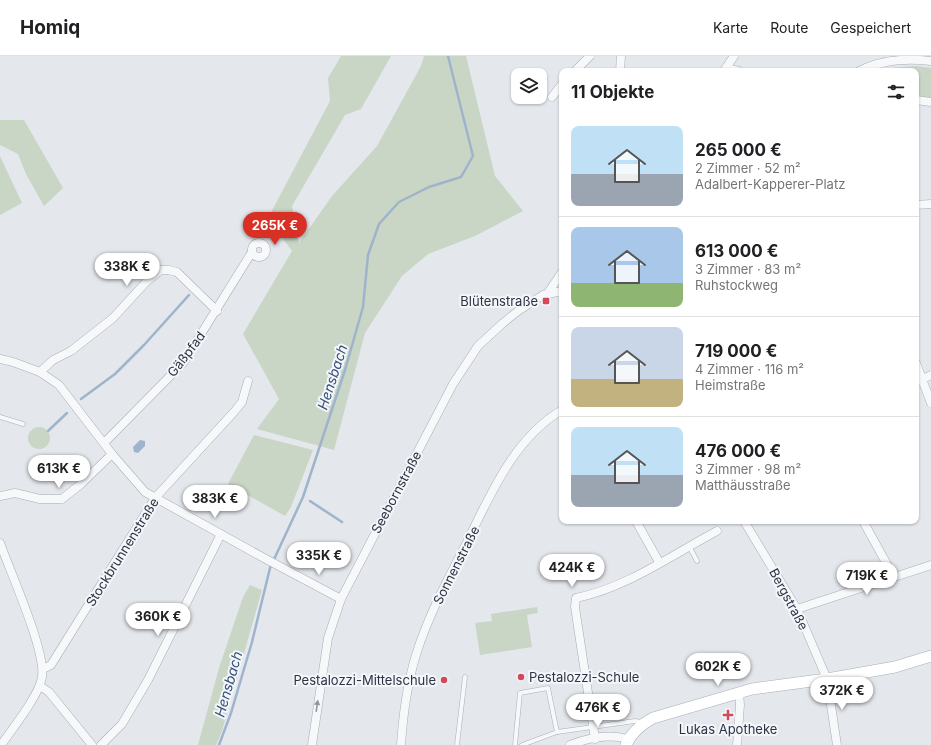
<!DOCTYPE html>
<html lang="de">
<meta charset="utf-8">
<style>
:root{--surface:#fff;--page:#f2f2f2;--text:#202124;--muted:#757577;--line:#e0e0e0;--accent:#d93025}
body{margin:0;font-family:Inter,sans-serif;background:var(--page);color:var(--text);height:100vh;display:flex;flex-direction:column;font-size:15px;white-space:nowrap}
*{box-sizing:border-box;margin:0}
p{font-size:13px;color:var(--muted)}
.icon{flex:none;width:22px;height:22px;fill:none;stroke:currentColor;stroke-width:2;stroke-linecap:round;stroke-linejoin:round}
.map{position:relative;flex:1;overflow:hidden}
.details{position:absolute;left:559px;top:12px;width:360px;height:456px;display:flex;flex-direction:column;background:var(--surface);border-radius:8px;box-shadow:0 1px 3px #0004}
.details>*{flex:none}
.fabs{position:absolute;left:511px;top:12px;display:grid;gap:8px}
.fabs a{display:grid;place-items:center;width:36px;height:36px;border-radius:8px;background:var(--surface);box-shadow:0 1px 3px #0004;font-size:20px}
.price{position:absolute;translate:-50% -34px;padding:0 9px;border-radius:14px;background:#fff;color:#222;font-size:13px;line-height:26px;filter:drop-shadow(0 1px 2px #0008)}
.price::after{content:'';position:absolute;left:50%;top:24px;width:12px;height:9px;margin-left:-6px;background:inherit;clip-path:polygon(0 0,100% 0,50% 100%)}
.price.selected{background:var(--accent);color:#fff}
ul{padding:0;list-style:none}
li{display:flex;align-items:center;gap:12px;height:100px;padding:0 12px}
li+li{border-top:1px solid var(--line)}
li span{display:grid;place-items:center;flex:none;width:112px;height:80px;border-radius:8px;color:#555}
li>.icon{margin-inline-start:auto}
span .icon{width:48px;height:48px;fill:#fffc;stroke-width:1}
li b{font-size:17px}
h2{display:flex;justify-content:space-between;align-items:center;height:48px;padding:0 12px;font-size:17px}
header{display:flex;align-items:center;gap:24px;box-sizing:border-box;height:56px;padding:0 20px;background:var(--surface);border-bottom:1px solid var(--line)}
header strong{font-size:19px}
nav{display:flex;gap:22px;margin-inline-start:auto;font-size:14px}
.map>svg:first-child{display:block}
</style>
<header>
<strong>Homiq</strong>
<nav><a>Karte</a><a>Route</a><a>Gespeichert</a></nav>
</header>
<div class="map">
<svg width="931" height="689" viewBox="0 0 931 689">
<rect width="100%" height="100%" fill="#e4e7ec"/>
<g fill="#c9d6c5">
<polygon points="341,0 391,0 361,53 345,59 292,150 299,187 332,140 377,90 421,10 424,0 466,0 495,120 523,155 475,180 428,198 402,220 365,277 334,394 257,373 279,343 243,278 292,195 268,162 330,45 328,22"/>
<polygon points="916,10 931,12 931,42 916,40 916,15 879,15 889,12"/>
<polygon points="0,64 24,64 63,132 44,150 26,118 18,98 0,89"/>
<polygon points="0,100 22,147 0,159"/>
<circle cx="39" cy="382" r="11"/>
<polygon points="254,379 313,394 291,451 285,460 228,428"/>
<polygon points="250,529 262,534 222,675 216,689 198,689 219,612 243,541"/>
<polygon points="537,551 538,557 527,559 532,591 480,599 475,567 492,565 491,558"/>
</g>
<polygon fill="#9fb4cc" points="140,384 145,385 145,390 138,397 134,396 133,391"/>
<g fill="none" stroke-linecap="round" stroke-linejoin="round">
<g stroke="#9fb4cc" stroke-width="2.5">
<polyline points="81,343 115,318 144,289 189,239"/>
<polyline points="48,375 67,357"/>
<polyline points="310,445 342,466"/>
<polyline points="219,689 231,657 252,586 270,512 303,441 345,314 363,251 368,199 379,168 399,146 429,131 461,121 473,100 448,0"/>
</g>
<g stroke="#a9aeb7" stroke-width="5">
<g id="lane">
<polyline points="0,361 23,368"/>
<polyline points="689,490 697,505"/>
<polyline points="457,689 465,621"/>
<polyline points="515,689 520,637 548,632 557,676"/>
<polyline points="522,689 557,676 635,665 642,666"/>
</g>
</g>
<g stroke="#a9aeb7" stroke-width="9">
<g id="street">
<polyline points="726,12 739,15"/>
<polyline points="575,15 590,0"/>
<polyline points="620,15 621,0"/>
<polyline points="724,15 734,0"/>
<path d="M859,15C882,3 906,2 931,5"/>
<polyline points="552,41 562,28"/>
<polyline points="916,44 931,46"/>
<polyline points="916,149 931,148"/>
<circle cx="259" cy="194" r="7"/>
<polyline points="548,237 562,216"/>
<polyline points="0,303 13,306 40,316 59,329 112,398 145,436 264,502 341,543"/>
<polyline points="916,307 931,347"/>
<polyline points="40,316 53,304 71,295 113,262 147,225 161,214 169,214 177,216 217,255"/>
<polyline points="916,326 931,319"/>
<polyline points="105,386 183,307 252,196"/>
<polyline points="0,440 15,437 40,443 62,443 81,428 112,398"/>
<polyline points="636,465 659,506"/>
<polyline points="744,465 797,553 827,623 837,689"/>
<polyline points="863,465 894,521"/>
<path d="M0,487C10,515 46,595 42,621C39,640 12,673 1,689"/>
<polyline points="797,553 931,509"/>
<polyline points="43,613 51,609 155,442 234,356 242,346 248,325"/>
<polyline points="40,630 49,636 92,689"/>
<path d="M595,683L575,551L576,542C626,532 672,499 717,475"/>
<polyline points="101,689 122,668 148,624 221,478"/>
<polyline points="312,689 328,582 341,543 453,328 478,290 503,267 518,255 543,239 562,235"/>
<path d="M401,689C403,659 407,628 416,599C428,560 447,525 466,488C490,440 513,383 562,354"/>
<path d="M570,689C588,682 610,678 628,683"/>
<polyline points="737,689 740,649 739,636"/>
</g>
</g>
<g stroke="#a9aeb7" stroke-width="12">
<path id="secondary" d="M626,689C631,677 642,668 653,662L752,633L827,623L895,611L931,600"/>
</g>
<use href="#lane" stroke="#f7f8fa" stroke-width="4"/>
<use href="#street" stroke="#f7f8fa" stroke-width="8"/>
<use href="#secondary" stroke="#fff" stroke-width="11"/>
</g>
<defs><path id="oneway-solid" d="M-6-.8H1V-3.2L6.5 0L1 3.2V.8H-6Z"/></defs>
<use fill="#9196a0" href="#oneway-solid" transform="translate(317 650) rotate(-82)"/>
<g fill="#d1495b" stroke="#f4f6f9" stroke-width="1.5">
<rect x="542" y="241" width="8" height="8" rx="2"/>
<circle cx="521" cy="621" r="4"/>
<circle cx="444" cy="624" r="4"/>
<path d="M726 653h4v4h4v4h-4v4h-4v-4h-4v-4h4z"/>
</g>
<g text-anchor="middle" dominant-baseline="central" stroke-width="4" stroke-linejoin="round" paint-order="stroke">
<g font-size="13" fill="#2b3445" stroke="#f4f6f9" text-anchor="end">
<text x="538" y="245">Blütenstraße</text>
<text x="529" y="621" text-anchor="start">Pestalozzi-Schule</text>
<text x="436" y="624">Pestalozzi-Mittelschule</text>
<text x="728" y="673" text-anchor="middle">Lukas Apotheke</text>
</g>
<g font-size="13" fill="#2b3445" stroke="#f4f6f9">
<text transform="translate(186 298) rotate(-53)">Gäßpfad</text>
<text transform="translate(396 436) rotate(-62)">Seebornstraße</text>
<text transform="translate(122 496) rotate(-58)">Stockbrunnenstraße</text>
<text transform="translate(456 509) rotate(-63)">Sonnenstraße</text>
<text transform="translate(789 543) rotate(62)">Bergstraße</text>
</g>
<g font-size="14" font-style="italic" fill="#34527a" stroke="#f4f6f9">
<text transform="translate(332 321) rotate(-72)">Hensbach</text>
<text transform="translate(228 628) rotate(-74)">Hensbach</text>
</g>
</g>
</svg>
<div class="fabs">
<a><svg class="icon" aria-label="layers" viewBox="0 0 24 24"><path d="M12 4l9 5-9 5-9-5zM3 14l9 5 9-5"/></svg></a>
</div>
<b class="price selected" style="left:275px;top:190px">265K €</b>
<b class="price" style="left:127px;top:231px">338K €</b>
<b class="price" style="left:59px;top:433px">613K €</b>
<b class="price" style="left:215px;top:463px">383K €</b>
<b class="price" style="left:319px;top:520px">335K €</b>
<b class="price" style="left:572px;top:532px">424K €</b>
<b class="price" style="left:867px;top:540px">719K €</b>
<b class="price" style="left:158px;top:581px">360K €</b>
<b class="price" style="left:718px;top:631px">602K €</b>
<b class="price" style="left:842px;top:655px">372K €</b>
<b class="price" style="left:598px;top:672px">476K €</b>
<section class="details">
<h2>11 Objekte<svg class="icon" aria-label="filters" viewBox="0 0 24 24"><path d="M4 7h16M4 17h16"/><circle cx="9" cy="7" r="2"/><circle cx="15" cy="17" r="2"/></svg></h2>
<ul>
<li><span style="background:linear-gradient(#bfe0f5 60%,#9aa5b1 0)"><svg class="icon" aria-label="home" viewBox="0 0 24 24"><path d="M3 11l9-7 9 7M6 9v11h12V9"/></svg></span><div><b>265 000 €</b><p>2 Zimmer · 52 m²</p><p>Adalbert-Kapperer-Platz</p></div></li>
<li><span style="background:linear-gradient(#a9c7e8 70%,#8fb573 0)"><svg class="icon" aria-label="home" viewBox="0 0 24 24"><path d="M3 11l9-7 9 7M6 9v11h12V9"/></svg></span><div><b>613 000 €</b><p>3 Zimmer · 83 m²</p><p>Ruhstockweg</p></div></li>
<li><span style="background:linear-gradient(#c9d6e8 65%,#c2b280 0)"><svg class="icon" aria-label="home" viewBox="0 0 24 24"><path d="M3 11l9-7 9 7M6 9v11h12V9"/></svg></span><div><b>719 000 €</b><p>4 Zimmer · 116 m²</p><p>Heimstraße</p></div></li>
<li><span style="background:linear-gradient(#bfe0f5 60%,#9aa5b1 0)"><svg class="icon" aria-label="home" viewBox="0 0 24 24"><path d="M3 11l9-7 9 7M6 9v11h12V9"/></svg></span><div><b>476 000 €</b><p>3 Zimmer · 98 m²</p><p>Matthäusstraße</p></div></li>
</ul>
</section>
</div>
